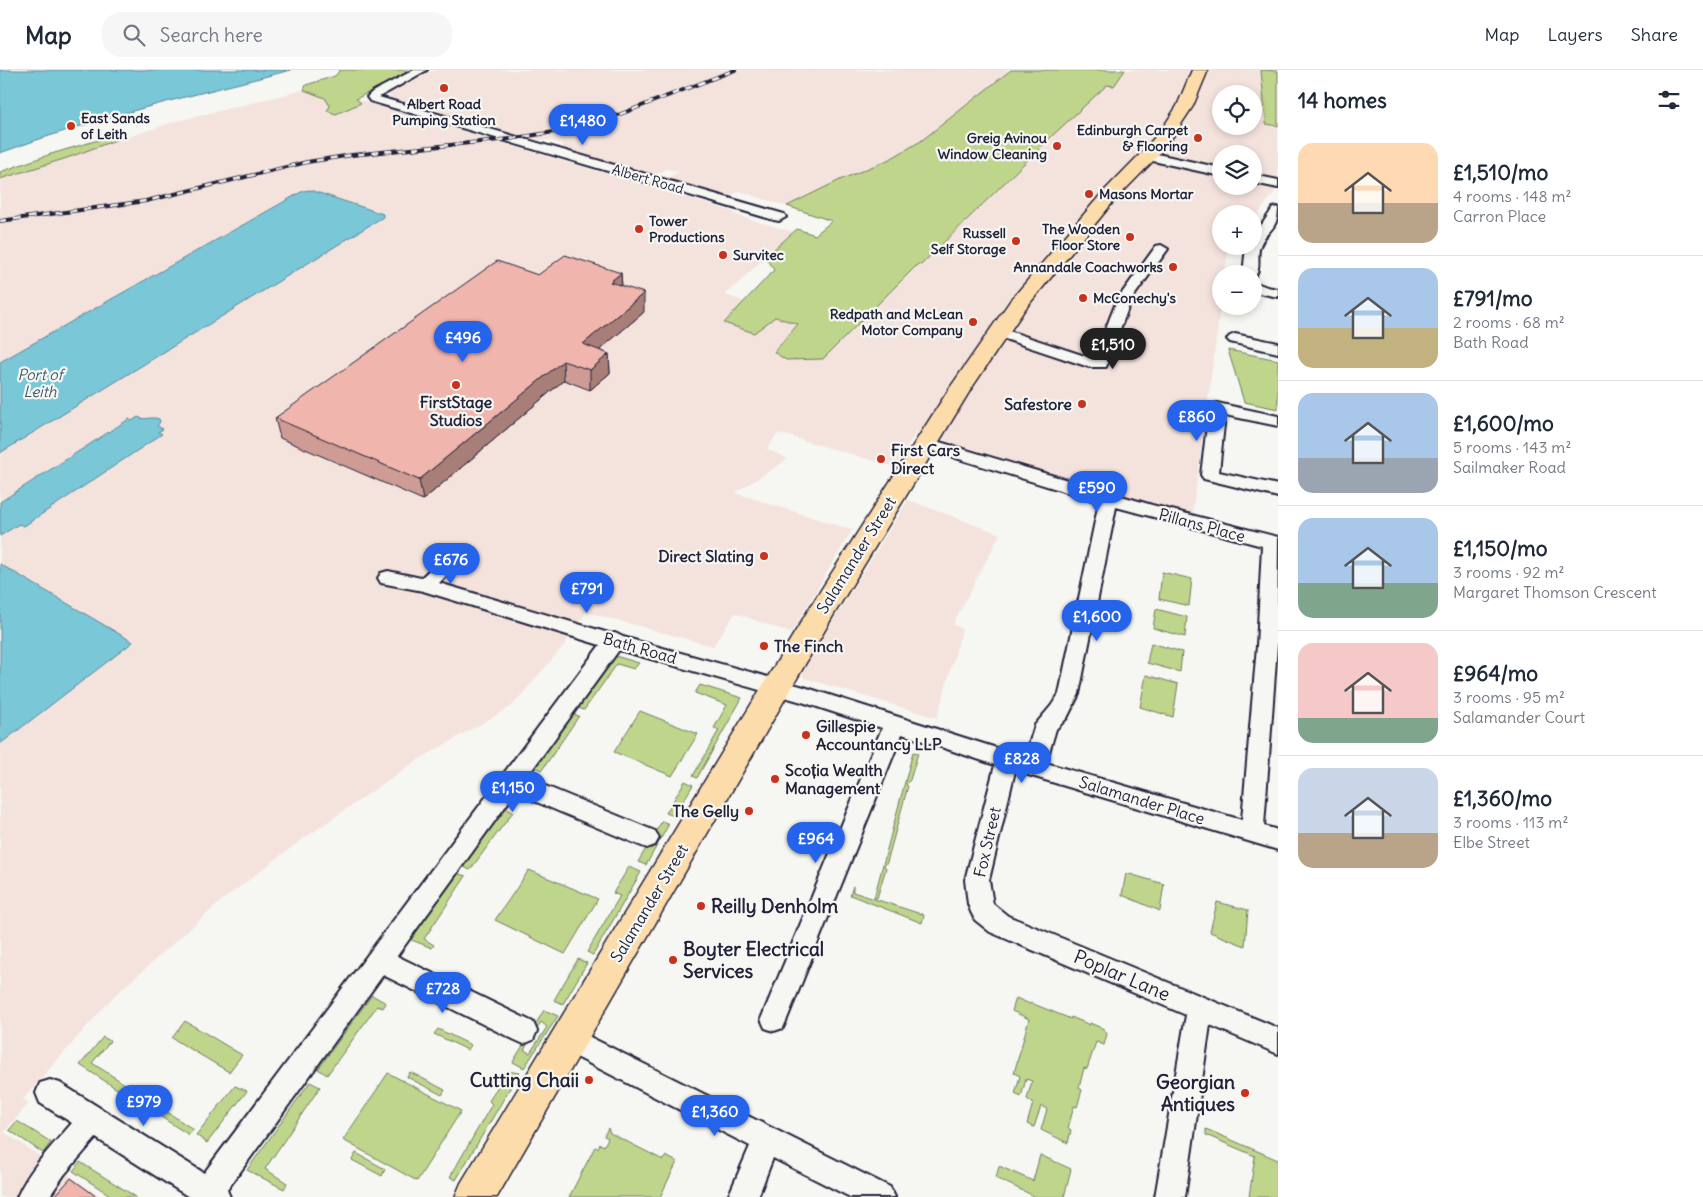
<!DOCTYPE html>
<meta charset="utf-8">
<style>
:root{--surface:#fff;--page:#f6f6f7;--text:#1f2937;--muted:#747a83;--line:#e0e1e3;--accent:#2563eb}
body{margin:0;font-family:Delius,sans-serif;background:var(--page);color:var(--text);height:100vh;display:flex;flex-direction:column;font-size:19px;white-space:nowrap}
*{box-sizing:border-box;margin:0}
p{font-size:16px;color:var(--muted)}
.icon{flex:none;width:28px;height:28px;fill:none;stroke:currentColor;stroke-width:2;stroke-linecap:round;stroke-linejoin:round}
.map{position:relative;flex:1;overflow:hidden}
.drawer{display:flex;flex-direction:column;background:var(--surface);width:425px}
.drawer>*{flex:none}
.buttons{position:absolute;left:1212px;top:15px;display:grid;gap:10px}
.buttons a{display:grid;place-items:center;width:50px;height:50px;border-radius:50%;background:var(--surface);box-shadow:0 2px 8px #0003;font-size:25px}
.price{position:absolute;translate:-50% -42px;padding:0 11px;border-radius:18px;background:var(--accent);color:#fff;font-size:16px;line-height:32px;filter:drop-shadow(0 1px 2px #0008)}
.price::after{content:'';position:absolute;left:50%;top:30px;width:15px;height:11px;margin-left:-8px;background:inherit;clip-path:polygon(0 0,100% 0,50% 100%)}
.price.current{background:#222;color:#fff}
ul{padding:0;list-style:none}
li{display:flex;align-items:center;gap:15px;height:125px;padding:0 20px}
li+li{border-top:1px solid var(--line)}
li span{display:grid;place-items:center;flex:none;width:140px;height:100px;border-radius:15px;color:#555}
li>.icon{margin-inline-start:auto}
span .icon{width:60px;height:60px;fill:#fffc;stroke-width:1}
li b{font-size:21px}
h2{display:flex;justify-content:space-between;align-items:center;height:60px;padding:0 20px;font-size:21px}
header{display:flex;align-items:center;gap:30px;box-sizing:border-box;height:70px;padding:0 25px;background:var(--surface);border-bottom:1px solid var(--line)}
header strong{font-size:24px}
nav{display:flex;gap:28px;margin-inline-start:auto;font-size:18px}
.search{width:350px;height:45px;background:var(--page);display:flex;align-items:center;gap:12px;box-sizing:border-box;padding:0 18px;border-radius:20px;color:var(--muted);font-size:19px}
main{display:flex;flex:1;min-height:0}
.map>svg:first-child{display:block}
</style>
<header>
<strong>Map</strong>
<div class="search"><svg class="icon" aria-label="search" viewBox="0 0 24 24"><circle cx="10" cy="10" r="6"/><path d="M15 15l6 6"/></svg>Search here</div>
<nav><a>Map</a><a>Layers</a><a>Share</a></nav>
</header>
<main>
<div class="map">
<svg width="1278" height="1127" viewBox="0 0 1278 1127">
<rect width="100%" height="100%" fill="#f6f6f2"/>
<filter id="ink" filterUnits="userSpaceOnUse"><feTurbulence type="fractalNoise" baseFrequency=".02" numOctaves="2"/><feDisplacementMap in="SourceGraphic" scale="10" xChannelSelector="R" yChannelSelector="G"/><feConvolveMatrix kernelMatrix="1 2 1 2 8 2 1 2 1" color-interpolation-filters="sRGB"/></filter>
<g filter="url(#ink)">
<g fill="#f4e2dd" fill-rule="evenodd">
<path d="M438,0H1261L1266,54L1278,56V117L1254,149V144H1221V176H1229L1225,204H1221V233L1192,446L916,362L896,397L778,363L767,379L788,389L735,423L852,460L791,563L735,543L713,576L586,542L565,574L512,636L416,691L300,771L221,831L112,928L23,1029L29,1033L4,1062L101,1127H0V674L132,572L0,494V466L19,453L24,456L161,364L158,362L157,356L146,348L132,351L129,349L0,432V383L383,147L384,145L303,121L0,292V109L174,52L304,20L356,29L734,142L735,145L793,162L725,225L746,232L831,151L740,121L727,127L666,109L679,102L673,100L666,99L657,104H649L563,79V74L550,70L528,69L391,30L389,23L429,2ZM1221,24H1254V56H1221ZM1221,84H1254V116H1221Z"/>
<polygon points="908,430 1000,464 953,554 962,559 937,648 804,608 801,602"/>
</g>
<g fill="#bed58b" stroke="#707c63" fill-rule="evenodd">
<polygon points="340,0 412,0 356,29 361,33 336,44 327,41 330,36 325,28 304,20 306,15 335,6"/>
<polygon points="1011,0 1125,0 1114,16 1107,15 1053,65 921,195 918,194 823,289 786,290 774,282 798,254 775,247 754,263 724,253 774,200 765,187 797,159 815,165 832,151 787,136 840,110 890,89 921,71"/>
<polygon points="1261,0 1278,1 1278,56 1266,54"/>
<polygon points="115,65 116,70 67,88 0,109 0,102 51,84"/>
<polygon points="1228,280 1278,290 1278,339 1244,332"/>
<polygon points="1162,502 1192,509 1189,536 1159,529"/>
<polygon points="1156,539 1187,547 1185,567 1153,558"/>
<polygon points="1151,573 1182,582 1180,602 1147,593"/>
<polygon points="612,585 639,593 634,599 617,594 584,640 573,636"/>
<polygon points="1146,605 1178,614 1173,647 1140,637"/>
<polygon points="700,615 742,628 697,708 693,706 719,660 714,658 727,635 695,623"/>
<polygon points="640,641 698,664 672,706 614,682"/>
<polygon points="569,643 579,646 542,700 531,695"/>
<polygon points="913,682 918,683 910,710 906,714 908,716 887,792 884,796 886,798 877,828 874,828"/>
<polygon points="685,711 693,715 674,746 666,743"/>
<polygon points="505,738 513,742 470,800 462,796"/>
<polygon points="662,751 669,754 646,795 638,792"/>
<polygon points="629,797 641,802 593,885 587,882 620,826 613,823"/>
<polygon points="529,800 598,829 565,884 495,850"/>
<polygon points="456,803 466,806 424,869 434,875 432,878 409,869"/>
<polygon points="1126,803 1164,814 1160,841 1122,825"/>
<polygon points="853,816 853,822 924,845 922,853 850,825"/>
<polygon points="1217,832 1248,840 1245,876 1210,862"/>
<polygon points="578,889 587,893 563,934 554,930"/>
<polygon points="372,925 386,933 383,938 377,936 327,1005 318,999"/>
<polygon points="1016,928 1030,934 1031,933 1071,949 1071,947 1090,955 1090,953 1104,959 1107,964 1104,975 1096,972 1087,999 1084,998 1079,1018 1082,1020 1077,1037 1074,1036 1068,1058 1071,1060 1068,1073 1041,1060 1047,1039 1041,1036 1034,1057 1027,1054 1033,1033 1027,1029 1032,1011 1026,1009 1021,1027 1015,1024 1020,1006 1014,1003 1029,949 1012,941"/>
<path d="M544,940L558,946L524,998L513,992ZM541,952L547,957L530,983L524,980Z"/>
<polygon points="185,951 242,985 229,1002 172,968"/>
<polygon points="438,959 471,975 468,980 434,964"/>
<polygon points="103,967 110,971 92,993 147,1028 142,1035 80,995"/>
<polygon points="507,1001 519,1003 456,1110 450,1107 492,1034 489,1031"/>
<polygon points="410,1002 445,1020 442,1025 407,1007"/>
<polygon points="388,1003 461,1041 417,1111 343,1070"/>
<polygon points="310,1012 320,1017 265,1099 287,1113 284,1119 247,1100"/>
<polygon points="235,1016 247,1021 207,1073 196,1065"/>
<polygon points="163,1039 194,1060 189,1065 158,1045"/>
<polygon points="17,1051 51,1072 43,1083 9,1060"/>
<polygon points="608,1058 610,1063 663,1090 666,1086 677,1092 660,1127 569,1127 595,1077 598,1078 600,1074 604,1076 608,1068 604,1066"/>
<polygon points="1206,1059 1278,1090 1278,1127 1249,1127 1255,1086 1206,1065"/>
<polygon points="356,1083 385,1099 382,1106 352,1090"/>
<polygon points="1040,1085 1071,1099 1064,1127 1036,1127 996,1108 999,1096 1033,1111"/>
<polygon points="80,1092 136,1127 113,1127 73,1101"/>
</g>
<g fill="#7ac7d8" stroke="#578599">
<path d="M0,0H291C194,25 94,48 0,83Z"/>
<polygon points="310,120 383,144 383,147 0,383 0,292 303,121"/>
<path d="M138,347C145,351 151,346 159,349L160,352L157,356L163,359L158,362L162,364L24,456L19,454L0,466V432L129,349L132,351Z"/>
<polygon points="0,494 133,572 0,674"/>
</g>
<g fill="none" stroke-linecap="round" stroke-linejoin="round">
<g stroke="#22223b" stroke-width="4">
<g id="street">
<polygon points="414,0 427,0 379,27 784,144 786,147 779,151 774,150 370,31 367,27 372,22"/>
<polygon points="1148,82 1221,98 1221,106 1144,89 1142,86 1144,83"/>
<polygon points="1254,105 1278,110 1278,118 1254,113"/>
<path d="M1278,137C1278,162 1267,158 1260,176C1256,186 1262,200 1254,207V204H1243L1246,176H1254V166L1273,138Z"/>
<polygon points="1161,175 1168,179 1131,230 1106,297 1089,297 993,265 990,262 993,259 1003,259 1094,289 1117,230 1156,176"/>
<polygon points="1254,212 1267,217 1278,219 1278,227 1254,222"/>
<polygon points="1235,264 1278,273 1278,283 1230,272 1227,269 1230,266"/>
<polygon points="1217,333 1278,346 1278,356 1225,345 1219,402 1278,415 1278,427 1204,409 1201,405 1209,338 1211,335"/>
<path d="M926,368L1152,435L1278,467L1277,576L1264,756L1278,760V780L1015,701L989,810L993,834L1008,846L1278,958V984L1210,955L1185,1127H1155L1186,945L990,862L975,850L971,842L968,834L965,810L995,695L902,664L787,949L783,958L774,961L765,958L761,949L882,658L802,632L619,580L526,708L655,761L659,768L655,775L647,778L639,775L515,723L397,886L533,952L537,961L533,970L524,974L515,970L383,905L227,1120L230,1127H189L96,1068L64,1105L49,1127H17C29,1099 52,1076 72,1053L40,1033L36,1023L40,1013L50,1010L60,1013L204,1103L600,575L423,521L381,513L378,508L381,503L388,501L421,508C432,498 445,480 461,485L463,489L439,513L612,564L615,563L623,567L804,617L1025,687L1035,655L1051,636L1059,624L1099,432L920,377L918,373L920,369ZM1116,437L1262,476L1257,576L1242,750L1046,693L1056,659L1067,648L1079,624Z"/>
<polygon points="568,956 890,1117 895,1127 850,1127 773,1088 758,1127 728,1127 750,1076 559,978 555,969 559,960"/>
</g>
</g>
<g stroke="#22223b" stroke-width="3">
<polygon id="primary" points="1192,0 1208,0 1193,36 1174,65 1154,90 1114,131 1025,239 971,319 833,546 497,1127 455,1127 461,1113 812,534 949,319 1010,231 1102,123 1142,82 1162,59 1177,36"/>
</g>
<use href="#street" fill="#f6f6f2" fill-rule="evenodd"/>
<use href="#primary" fill="#fddcac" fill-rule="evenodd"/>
<g stroke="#22223b" stroke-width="4">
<polyline id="rail" points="0,151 146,131 307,92 352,85 509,69 567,60 605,50 735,0"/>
</g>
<use href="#rail" stroke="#f6f6f2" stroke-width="2.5" stroke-dasharray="7" stroke-linecap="butt"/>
</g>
<polygon fill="#ce9c94" stroke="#22223b" points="621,203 622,216 644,242 599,280 609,284 610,303 590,320 564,310 423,430 280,368 275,348"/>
<g fill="#a87f78" stroke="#22223b">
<polygon points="621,203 622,222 610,212"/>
<polygon points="644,223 644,242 583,294 583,274"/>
<polygon points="609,284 610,303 590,320 590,300"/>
<polygon points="563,291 564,310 423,430 419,410"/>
</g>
<g fill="#f0b5ac" stroke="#22223b">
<polygon points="565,185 621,203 610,212 644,223 583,274 609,284 590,300 563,291 419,410 275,348 497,191 538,205"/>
<polygon points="71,1108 97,1127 54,1127"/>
</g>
</g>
<g fill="#c8321e" stroke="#f6f6f2" stroke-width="2">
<circle cx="444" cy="18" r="5"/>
<circle cx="71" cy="56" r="5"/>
<circle cx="1198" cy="68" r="5"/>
<circle cx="1057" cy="76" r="5"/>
<circle cx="1089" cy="124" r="5"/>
<circle cx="639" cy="159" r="5"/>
<circle cx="1130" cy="167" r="5"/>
<circle cx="1016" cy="171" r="5"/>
<circle cx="723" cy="185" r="5"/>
<circle cx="1173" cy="197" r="5"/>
<circle cx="1083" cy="228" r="5"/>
<circle cx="973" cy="252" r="5"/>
<circle cx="456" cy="315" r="5"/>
<circle cx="1082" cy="334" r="5"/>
<circle cx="881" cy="389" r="5"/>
<circle cx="764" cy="486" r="5"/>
<circle cx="764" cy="576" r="5"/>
<circle cx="806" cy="665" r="5"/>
<circle cx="775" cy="709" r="5"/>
<circle cx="749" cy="741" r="5"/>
<circle cx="701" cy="836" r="5"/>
<circle cx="673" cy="890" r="5"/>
<circle cx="589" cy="1010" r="5"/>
<circle cx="1245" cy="1023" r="5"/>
</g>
<g text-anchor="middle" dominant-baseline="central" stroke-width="4.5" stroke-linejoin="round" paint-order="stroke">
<g font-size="14" font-weight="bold" fill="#22223b" stroke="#f6f6f2" text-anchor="end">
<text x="444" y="34" text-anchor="middle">Albert Road<tspan x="444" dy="16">Pumping Station</tspan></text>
<text x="81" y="48" text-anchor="start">East Sands<tspan x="81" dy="16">of Leith</tspan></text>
<text x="1188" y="60">Edinburgh Carpet<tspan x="1188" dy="16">&amp; Flooring</tspan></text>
<text x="1047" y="68">Greig Avinou<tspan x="1047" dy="16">Window Cleaning</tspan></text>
<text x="1099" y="124" text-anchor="start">Masons Mortar</text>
<text x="649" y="151" text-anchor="start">Tower<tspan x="649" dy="16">Productions</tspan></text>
<text x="1120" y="159">The Wooden<tspan x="1120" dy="16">Floor Store</tspan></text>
<text x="1006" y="163">Russell<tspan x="1006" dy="16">Self Storage</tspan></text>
<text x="733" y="185" text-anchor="start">Survitec</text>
<text x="1163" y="197">Annandale Coachworks</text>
<text x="1093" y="228" text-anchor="start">McConechy's</text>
<text x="963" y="244">Redpath and McLean<tspan x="963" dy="16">Motor Company</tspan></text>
</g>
<g font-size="14" fill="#22223b" stroke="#f6f6f2">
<text transform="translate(648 109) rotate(16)">Albert Road</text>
</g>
<g font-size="15" font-style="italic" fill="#3c546a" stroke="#f6f6f2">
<text x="40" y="304">Port of<tspan x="40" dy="17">Leith</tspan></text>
</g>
<g font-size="16" font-weight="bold" fill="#22223b" stroke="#f6f6f2" text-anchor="start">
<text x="456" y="332" text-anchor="middle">FirstStage<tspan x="456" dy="18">Studios</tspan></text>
<text x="1072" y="334" text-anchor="end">Safestore</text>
<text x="891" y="380">First Cars<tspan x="891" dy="18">Direct</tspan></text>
<text x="754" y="486" text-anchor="end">Direct Slating</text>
<text x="774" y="576">The Finch</text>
<text x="816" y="656">Gillespie<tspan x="816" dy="18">Accountancy LLP</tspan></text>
<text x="785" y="700">Scoția Wealth<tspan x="785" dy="18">Management</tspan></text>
<text x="739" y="741" text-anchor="end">The Gelly</text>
</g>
<g font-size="16" fill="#22223b" stroke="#f6f6f2">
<text transform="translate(1202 455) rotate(15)">Pillans Place</text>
<text transform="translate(856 485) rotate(-58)">Salamander Street</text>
<text transform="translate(640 578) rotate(16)">Bath Road</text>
<text transform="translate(1142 730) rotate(17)">Salamander Place</text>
<text transform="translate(987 772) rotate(-77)">Fox Street</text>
<text transform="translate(649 833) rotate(-59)">Salamander Street</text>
</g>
<g font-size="19" font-weight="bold" fill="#22223b" stroke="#f6f6f2" text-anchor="start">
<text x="711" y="836">Reilly Denholm</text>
<text x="683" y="879">Boyter Electrical<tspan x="683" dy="22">Services</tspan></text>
<text x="579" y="1010" text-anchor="end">Cutting Chaii</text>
<text x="1235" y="1012" text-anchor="end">Georgian<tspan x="1235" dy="22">Antiques</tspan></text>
</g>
<g font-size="19" fill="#22223b" stroke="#f6f6f2">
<text transform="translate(1122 905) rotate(23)">Poplar Lane</text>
</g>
</g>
</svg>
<div class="buttons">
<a><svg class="icon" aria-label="locate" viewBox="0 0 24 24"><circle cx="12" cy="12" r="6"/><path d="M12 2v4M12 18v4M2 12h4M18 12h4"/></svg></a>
<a><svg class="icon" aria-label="layers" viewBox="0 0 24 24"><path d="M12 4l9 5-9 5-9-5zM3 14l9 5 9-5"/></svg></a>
<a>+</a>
<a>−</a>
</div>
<b class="price" style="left:583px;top:76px">£1,480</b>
<b class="price" style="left:463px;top:293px">£496</b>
<b class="price current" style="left:1113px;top:300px">£1,510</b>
<b class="price" style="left:1197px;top:372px">£860</b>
<b class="price" style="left:1097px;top:443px">£590</b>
<b class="price" style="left:451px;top:515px">£676</b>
<b class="price" style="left:587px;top:544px">£791</b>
<b class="price" style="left:1097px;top:572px">£1,600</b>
<b class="price" style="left:1022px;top:714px">£828</b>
<b class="price" style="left:513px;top:743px">£1,150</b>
<b class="price" style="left:816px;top:794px">£964</b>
<b class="price" style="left:443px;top:944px">£728</b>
<b class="price" style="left:144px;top:1057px">£979</b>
<b class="price" style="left:715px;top:1067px">£1,360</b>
</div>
<section class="drawer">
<h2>14 homes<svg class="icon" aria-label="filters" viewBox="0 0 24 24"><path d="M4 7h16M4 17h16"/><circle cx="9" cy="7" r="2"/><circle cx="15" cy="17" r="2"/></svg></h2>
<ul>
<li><span style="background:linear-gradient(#ffd9b3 60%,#b9a48a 0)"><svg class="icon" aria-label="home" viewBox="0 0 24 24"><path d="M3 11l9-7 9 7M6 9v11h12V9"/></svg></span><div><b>£1,510/mo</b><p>4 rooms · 148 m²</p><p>Carron Place</p></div></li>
<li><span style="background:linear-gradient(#a9c7e8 60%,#c2b280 0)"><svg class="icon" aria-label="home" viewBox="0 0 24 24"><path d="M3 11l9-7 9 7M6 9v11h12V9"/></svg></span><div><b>£791/mo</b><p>2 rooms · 68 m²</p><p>Bath Road</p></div></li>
<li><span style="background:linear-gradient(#a9c7e8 65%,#9aa5b1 0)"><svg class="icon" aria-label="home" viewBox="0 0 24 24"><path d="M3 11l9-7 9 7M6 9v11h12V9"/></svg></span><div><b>£1,600/mo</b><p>5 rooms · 143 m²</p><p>Sailmaker Road</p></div></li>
<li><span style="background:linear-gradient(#a9c7e8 65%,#7fa58c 0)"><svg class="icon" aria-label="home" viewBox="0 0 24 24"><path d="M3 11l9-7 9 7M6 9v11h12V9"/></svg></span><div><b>£1,150/mo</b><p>3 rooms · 92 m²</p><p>Margaret Thomson Crescent</p></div></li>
<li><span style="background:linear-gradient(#f6c9c9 75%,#7fa58c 0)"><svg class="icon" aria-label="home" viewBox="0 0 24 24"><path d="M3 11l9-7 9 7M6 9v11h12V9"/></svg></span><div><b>£964/mo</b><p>3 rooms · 95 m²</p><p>Salamander Court</p></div></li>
<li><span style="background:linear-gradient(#c9d6e8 65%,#b9a48a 0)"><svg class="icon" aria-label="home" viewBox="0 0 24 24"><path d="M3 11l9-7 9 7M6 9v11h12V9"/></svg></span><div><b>£1,360/mo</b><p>3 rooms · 113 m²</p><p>Elbe Street</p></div></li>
</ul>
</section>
</main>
